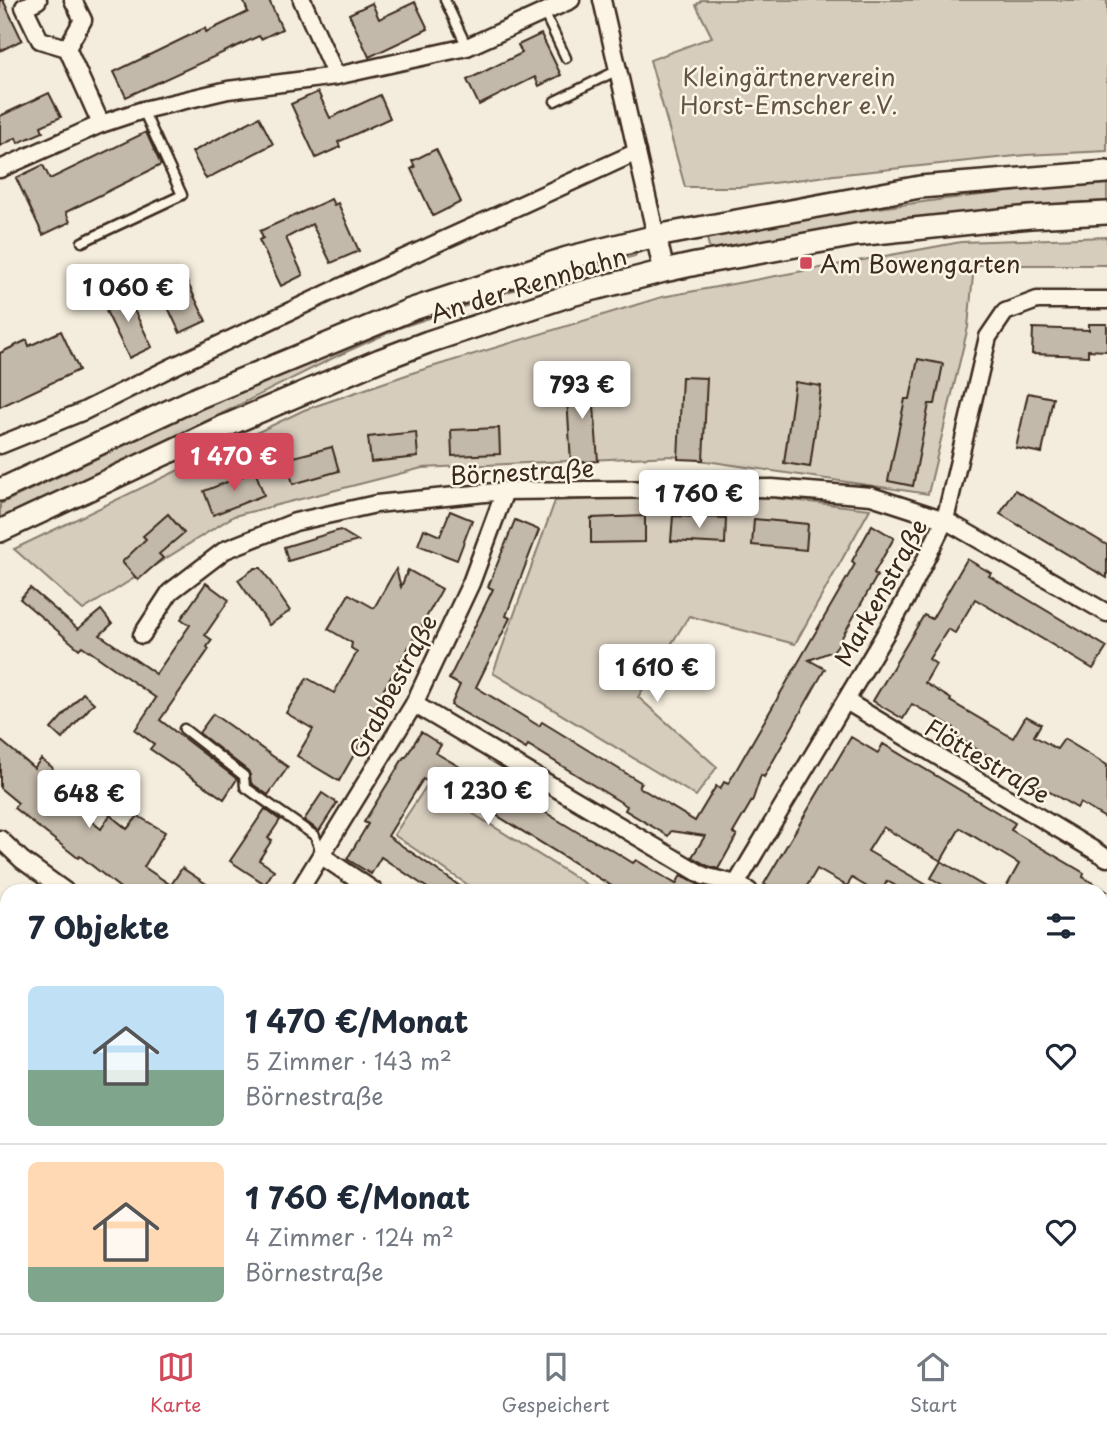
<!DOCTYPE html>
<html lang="de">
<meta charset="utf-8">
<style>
:root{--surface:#fff;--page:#f2f2f3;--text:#1f2937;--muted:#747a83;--line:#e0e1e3;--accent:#d1495b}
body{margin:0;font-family:"Playpen Sans",sans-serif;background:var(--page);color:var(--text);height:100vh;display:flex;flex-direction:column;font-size:26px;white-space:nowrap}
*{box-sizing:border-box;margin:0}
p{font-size:23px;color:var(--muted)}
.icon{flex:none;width:38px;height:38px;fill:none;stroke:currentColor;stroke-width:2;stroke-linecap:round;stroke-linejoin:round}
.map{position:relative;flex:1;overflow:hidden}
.panel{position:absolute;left:0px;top:884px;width:1108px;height:450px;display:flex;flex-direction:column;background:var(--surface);border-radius:21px 21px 0 0;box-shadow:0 2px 5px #0004}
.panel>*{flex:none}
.price{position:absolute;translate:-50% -60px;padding:0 16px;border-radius:7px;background:#fff;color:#222;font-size:23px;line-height:46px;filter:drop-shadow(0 2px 4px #0008)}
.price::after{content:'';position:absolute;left:50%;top:42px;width:21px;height:16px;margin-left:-10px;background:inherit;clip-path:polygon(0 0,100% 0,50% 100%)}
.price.active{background:var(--accent);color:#fff}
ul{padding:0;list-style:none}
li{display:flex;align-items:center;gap:21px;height:175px;padding:0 28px}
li+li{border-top:2px solid var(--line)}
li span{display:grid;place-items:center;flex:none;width:196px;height:140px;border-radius:10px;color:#555}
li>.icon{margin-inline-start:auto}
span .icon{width:84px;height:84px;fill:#fffc;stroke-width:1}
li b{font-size:30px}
h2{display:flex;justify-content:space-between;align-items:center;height:84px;padding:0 28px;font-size:30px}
.dock{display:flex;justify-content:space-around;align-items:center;height:98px;border-top:2px solid var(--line);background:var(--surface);font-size:19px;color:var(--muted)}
.dock a{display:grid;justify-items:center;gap:4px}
.dock .active{color:var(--accent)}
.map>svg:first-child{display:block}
</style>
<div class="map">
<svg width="1107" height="1333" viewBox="0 0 1107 1333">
<rect width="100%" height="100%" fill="#f4eddd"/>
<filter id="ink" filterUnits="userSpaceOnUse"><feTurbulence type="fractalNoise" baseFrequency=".0143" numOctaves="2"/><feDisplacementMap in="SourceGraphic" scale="14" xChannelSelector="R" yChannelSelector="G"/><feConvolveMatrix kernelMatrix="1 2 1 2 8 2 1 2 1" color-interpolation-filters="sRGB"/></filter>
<g filter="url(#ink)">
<polygon fill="#e5ddce" points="610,1327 610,1326 717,1327 713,1333 606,1333"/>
<g fill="#d6cdbd" stroke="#887c6e" stroke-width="2">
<polygon points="702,0 1107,0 1107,151 1026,155 834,175 743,187 685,187 650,60 712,37 696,5"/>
<path d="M1107,181V201C974,208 841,225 710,250L706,235L849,212L945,199Z"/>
<polygon points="1107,237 1107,265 974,265 968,327 928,494 672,456 422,468 234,516 83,610 14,549 304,410 415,372 662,297 961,242"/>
<polygon points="635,251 637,253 635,256 541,281 399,328 337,356 221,414 0,520 0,504 233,394 397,324 559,271"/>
<polygon points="657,496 757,496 870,509 795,644 689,616 638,697 717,767 696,796 493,673 555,501"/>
<polygon points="427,785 597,891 477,891 394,835"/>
</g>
<g fill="#c3b9aa" stroke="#3b2a1e" stroke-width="2">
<polygon points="0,0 3,0 22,40 0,51"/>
<polygon points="243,0 269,0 282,29 261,39 259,36 126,97 114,72 205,28 206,32 248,12"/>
<polygon points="415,2 428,29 369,57 349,14 372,3 379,19"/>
<polygon points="541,34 561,75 539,86 535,77 479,105 467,80 522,53 518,45"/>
<polygon points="318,92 330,118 380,95 390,118 338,142 340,147 316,158 291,104"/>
<polygon points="49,93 61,117 41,126 43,132 18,143 16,138 0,146 0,116"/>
<polygon points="259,117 273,144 206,179 192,152"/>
<polygon points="146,132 161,165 66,212 70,222 43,235 16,178 43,165 50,179"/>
<polygon points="436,149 461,202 433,216 411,169 415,167 412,161"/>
<polygon points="331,199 334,205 338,203 359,251 331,263 312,224 286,238 303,275 281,286 259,240 263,238 260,231"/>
<polygon points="177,271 180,277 184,275 206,321 180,333 156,282"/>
<polygon points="132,290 139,305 133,308 152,347 129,358 106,311 110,309 107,303"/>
<polygon points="1089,324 1107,324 1107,351 1088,350 1088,356 1032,354 1033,328 1089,330"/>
<polygon points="61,331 79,370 0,407 0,353 27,340 29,346"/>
<polygon points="918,359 943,364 935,404 929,404 913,486 888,481 905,399 910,399"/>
<polygon points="682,377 707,378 703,460 678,459"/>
<polygon points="592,379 598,461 571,463 566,381"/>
<polygon points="795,382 821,386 810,467 784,463"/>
<polygon points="1028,393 1053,398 1042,453 1016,448"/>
<polygon points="499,428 500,454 452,456 451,430"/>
<polygon points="416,432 418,457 371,462 368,437"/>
<polygon points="332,447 339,471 293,484 286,459"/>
<polygon points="255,471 264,495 213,515 204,491"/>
<polygon points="1015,490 1107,545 1107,578 1000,514"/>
<polygon points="450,511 472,520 457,560 418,545 424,529 440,536"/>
<polygon points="168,514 184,533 159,554 163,558 138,580 122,562 146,539 143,536"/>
<polygon points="645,516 645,542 591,543 591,518"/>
<polygon points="673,516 726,518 725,544 671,541"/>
<polygon points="754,519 808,524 806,550 752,545"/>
<polygon points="515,520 539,530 506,616 510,618 476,687 539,726 542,722 609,763 642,783 639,787 695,821 716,786 720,789 724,782 728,784 855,564 852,561 872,525 894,538 874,573 877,576 837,646 833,651 809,660 825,669 764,777 761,775 753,799 733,833 737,835 718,869 708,866 692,857 705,836 671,831 668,836 625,810 627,806 528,745 526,749 451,705 460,685 449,679 493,589 488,587"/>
<polygon points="340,530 358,541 288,561 284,547"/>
<polygon points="967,559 991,573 989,576 1107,647 1093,669 975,599 955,633 948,629 929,659 936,664 925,683 951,699 950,701 1013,738 1026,716 1041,724 1034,736 1057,749 1064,739 1107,765 1107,819 1080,803 1077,808 951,734 954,728 912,704 903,719 873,701 924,615 932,619"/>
<polygon points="255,568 261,568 290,611 269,625 238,580"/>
<polygon points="396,569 401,587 408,570 442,589 422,625 424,626 416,639 414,638 381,694 387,697 339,781 297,756 313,729 286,713 307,678 334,693 357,652 351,648 352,643 328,629 349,594 374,608"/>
<polygon points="206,583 229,600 205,635 212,640 207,647 209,649 160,720 237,779 224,799 150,749 154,744 135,730 156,698 82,646 79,649 20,599 30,588 78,629 101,610 112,624 100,635 156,674 190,625 181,619"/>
<polygon points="83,693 94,703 62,739 51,729"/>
<polygon points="213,714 288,767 268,795 251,783 250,775 248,771 199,733"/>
<polygon points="421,732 441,745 436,753 489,784 492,780 579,833 612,850 633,863 636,860 676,884 681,875 699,885 707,888 705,891 620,891 478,804 474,810 423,779 388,836 467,891 432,891 381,857 371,874 347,859 368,824 364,822 404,757 406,757"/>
<polygon points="851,737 878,753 883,744 1015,823 1011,830 1084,873 1083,877 1106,891 1004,891 1019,864 960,828 941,861 883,827 868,851 937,891 905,891 887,881 882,891 874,891 852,878 847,886 817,869 804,891 775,891 764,884"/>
<polygon points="0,740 34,768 41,759 52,767 56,779 54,791 101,829 110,815 127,829 138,816 165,832 144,867 171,885 182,868 217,891 124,891 80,856 78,858 14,808 18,803 0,788"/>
<polygon points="322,793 337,803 319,831 304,820"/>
<polygon points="265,809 280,820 268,838 272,840 259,860 274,870 265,884 230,861"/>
<polygon points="941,861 992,891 953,891 931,878"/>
</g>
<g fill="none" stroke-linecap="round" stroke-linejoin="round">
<g stroke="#3b2a1e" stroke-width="13">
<g id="service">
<polyline points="445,0 467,47"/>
<polyline points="544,12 566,58"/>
<polyline points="555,101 618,70"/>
<polyline points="82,242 182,195 143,110"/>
<polyline points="184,729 244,776 245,787 315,836 321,853"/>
</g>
</g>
<g stroke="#3b2a1e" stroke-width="21">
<g id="minor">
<polyline points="38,0 24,7 40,40 67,48 101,124"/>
<polyline points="302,0 336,76"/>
<polyline points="602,0 656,236"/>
<polyline points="67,48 83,20 73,0"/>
<polyline points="0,169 101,124 143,110 228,90 336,76 467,47 571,0"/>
<polyline points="0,445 84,411 170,368 358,279 637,152"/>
<polyline points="142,635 170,592 225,550 295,522 376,504 505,491 772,488 871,496 945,520 1107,613"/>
<polyline points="846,701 1107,858"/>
<polyline points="414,704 704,876 736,884 749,891"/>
<polyline points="0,839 22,860 65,891"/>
<polyline points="322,856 374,891"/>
<polyline points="299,891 414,704 471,583 505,491"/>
<polyline points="732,891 905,601 945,520 988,337 1005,312 1037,300 1107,300"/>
<polyline points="1101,1078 1107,1067"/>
<polyline points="0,1273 7,1278"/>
<polyline points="77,1326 87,1333"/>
<polyline points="811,1326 822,1333"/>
<polyline points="13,1333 17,1326"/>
<polyline points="466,1333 470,1326"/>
<polyline points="950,1333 954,1326"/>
</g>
</g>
<g stroke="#3b2a1e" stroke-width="24">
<polyline id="tertiary" points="656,236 664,271"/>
</g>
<g stroke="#3b2a1e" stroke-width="26">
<g id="secondary">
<polyline points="0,490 197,398 410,310 567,258 656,236 920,187 1107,172"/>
<polyline points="0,531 216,430 380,360 428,342 571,295 664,271 696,264 856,235 1030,217 1107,213"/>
</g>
</g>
<use href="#service" stroke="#fcf5e5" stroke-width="8"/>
<use href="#minor" stroke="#fcf5e5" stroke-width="16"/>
<use href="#tertiary" stroke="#fcf5e5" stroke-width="19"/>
<use href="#secondary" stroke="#fcf5e5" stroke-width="21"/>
</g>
</g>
<rect fill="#d1495b" stroke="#fcf5e5" stroke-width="2.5" x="799" y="256" width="14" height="14" rx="3.5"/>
<g text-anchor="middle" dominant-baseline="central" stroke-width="5" stroke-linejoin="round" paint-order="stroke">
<g font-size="24" fill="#625346" stroke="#fcf5e5">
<text x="789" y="76">Kleingärtnerverein<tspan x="789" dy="28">Horst-Emscher e.V.</tspan></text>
</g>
<g font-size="24" fill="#3b2a1e" stroke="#fcf5e5" text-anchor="start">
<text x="820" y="263">Am Bowengarten</text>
</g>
<g font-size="24" fill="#3b2a1e" stroke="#fcf5e5">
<text transform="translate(528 284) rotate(-17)">An der Rennbahn</text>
<text transform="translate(522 471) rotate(-3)">Börnestraße</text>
<text transform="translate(880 592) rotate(-61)">Markenstraße</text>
<text transform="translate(392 686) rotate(-62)">Grabbestraße</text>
<text transform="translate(988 760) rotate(31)">Flöttestraße</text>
</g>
</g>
</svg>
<b class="price" style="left:128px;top:324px">1 060 €</b>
<b class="price" style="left:582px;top:421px">793 €</b>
<b class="price active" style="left:234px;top:493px">1 470 €</b>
<b class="price" style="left:699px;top:530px">1 760 €</b>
<b class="price" style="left:657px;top:704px">1 610 €</b>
<b class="price" style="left:488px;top:827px">1 230 €</b>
<b class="price" style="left:89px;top:830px">648 €</b>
<section class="panel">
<h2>7 Objekte<svg class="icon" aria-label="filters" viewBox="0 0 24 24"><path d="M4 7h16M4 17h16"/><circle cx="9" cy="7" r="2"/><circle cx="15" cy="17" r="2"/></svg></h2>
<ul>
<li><span style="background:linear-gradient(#bfe0f5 60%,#7fa58c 0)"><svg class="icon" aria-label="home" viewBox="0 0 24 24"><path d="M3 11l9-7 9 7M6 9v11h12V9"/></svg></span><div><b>1 470 €/Monat</b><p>5 Zimmer · 143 m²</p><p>Börnestraße</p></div><svg class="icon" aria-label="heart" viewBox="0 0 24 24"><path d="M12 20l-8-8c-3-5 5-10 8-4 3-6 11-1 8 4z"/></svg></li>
<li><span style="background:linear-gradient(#ffd9b3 75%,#7fa58c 0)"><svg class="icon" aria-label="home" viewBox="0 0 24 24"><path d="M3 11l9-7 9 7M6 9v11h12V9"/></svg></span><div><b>1 760 €/Monat</b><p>4 Zimmer · 124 m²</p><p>Börnestraße</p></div><svg class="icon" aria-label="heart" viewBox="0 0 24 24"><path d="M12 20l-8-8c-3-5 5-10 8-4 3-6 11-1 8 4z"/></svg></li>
</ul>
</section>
</div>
<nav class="dock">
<a class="active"><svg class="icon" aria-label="map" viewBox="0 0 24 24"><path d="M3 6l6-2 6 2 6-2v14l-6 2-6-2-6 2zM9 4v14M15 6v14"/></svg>Karte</a>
<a><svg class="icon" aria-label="saved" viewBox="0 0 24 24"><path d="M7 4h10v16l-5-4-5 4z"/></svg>Gespeichert</a>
<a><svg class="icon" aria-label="home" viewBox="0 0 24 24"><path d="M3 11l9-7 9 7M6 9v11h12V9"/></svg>Start</a>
</nav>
